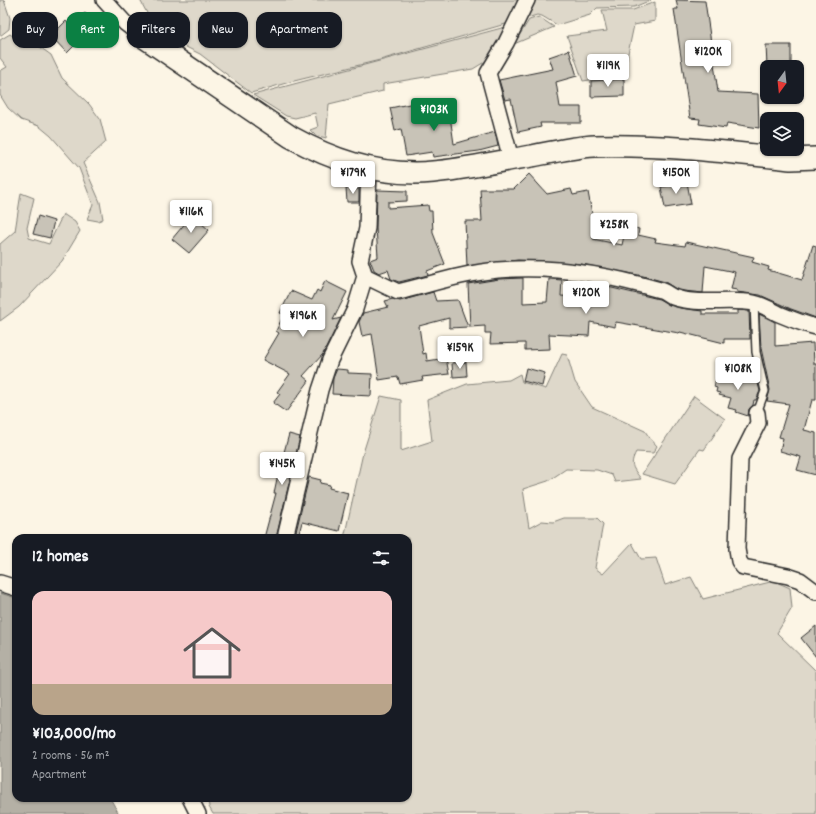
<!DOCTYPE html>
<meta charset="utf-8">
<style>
:root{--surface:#171b24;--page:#20242c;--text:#f1f3f6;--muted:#9ea1a6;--accent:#0b8043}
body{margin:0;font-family:Dekko,sans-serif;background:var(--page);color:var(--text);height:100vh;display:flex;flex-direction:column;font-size:15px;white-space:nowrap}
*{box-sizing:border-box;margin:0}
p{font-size:13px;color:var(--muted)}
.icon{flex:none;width:22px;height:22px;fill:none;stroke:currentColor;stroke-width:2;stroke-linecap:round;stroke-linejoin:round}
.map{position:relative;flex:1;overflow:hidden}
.details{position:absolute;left:12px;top:534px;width:400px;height:268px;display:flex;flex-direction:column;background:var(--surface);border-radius:12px;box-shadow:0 1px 3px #0004}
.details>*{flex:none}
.top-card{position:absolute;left:12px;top:12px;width:400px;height:36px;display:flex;gap:8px}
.needle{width:26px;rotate:195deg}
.tools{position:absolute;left:760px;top:60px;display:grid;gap:8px}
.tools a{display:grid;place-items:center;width:44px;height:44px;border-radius:8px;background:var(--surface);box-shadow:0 1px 3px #0004;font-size:20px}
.price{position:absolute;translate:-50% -34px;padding:0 9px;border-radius:4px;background:#fff;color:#222;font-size:13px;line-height:26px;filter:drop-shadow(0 1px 2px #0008)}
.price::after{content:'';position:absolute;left:50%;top:24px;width:12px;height:9px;margin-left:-6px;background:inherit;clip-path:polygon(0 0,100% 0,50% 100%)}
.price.active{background:var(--accent);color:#fff}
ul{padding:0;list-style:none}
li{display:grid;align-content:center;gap:8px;height:212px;padding:0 20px}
li span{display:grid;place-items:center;height:124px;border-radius:12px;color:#555}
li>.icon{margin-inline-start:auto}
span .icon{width:72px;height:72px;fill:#fffc;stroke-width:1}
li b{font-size:17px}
h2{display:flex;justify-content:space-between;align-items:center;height:48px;padding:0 20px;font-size:17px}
.chip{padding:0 14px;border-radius:12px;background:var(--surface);box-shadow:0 1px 3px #0004;font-size:14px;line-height:36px}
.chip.active{background:var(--accent);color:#fff}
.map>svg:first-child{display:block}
</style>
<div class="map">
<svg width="816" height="814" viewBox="0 0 816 814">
<rect width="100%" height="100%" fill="#fcf5e5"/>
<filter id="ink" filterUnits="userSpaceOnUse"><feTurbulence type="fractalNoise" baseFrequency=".025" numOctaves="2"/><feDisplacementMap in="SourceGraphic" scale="8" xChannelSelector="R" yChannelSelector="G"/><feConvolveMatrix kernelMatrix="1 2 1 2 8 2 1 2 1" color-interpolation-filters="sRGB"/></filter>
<g filter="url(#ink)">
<g fill="#ded8ca" stroke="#84827a">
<polygon points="0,0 4,0 10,18 9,29 0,36"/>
<polygon points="140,0 651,0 634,7 597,8 590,15 557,25 542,16 537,15 380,60 290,82 251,93 200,54 168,38 148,15"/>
<path d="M655,2V21L634,25L626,63C614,65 611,58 601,70L602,78L583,81L567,36L607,31L602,10H633Z"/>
<polygon points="539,17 554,27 514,44 529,20"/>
<polygon points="509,26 491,58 473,69 383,84 383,91 329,104 326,138 315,135 310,130 318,127 315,113 295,118 286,116 253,95"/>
<polygon points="10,34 17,39 37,45 51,55 62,78 89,104 100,119 106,142 83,163 100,202 103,219 98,221 87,219 93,205 79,168 51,136 39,126 21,120 8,108 0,95 0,71 7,67 0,58 0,40"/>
<polygon points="21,193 34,198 27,228 29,238 49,244 63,214 75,222 80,231 62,261 19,307 0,321 0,244 15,231"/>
<path d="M562,354L567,355L575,382L592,407L645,431L649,437L657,446L653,453L636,452C629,465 633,468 641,479L615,482L612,475L597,470L566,469L548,481L523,489L529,528L542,521L553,522L564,518H597L603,524L595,568L603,574L632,543L641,559L656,558L665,585L691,577L703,599L774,581L790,588L792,608L777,633L816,671V814H213L209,807L208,798H408V538H344L363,453L381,396L401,400V451L432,441L427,400L467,384L509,380L520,374L522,382L546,389Z"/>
<polygon points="694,396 725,419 704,450 700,449 675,484 642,474"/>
</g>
<polygon fill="#b4b0a5" stroke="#7d7b74" points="0,593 16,598 16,798 110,798 119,814 0,814"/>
<g fill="#c8c3b7" stroke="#2b2b2b">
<polygon points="676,0 705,1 718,92 758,94 759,128 727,123 726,128 699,124 700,119 690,118 674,9 678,9"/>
<polygon points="85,13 96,24 67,53 51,36 66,21 70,26"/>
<polygon points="766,45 791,45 791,67 767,67"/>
<polygon points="569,50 577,76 556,82 560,107 581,107 581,123 540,123 541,127 518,132 511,99 505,100 499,80 553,69 549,57"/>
<polygon points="624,79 624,96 591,97 591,81"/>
<polygon points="424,101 426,113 449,109 454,144 495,132 498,146 479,151 433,157 432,152 406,156 401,129 395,131 390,108"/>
<polygon points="529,174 547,194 571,189 573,195 588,192 593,219 597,219 593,239 622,245 626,226 639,229 638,235 656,239 655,242 685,246 686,242 754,257 752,262 769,267 768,270 802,280 813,245 816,246 816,318 791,309 760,295 737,292 737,290 731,289 735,272 705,266 703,293 684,291 676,289 665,282 643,276 581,264 518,260 467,266 465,221 482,221 480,189 514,189"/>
<polygon points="687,182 691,204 665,208 661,187"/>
<polygon points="346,188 359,189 359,202 347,202"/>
<polygon points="377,190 407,191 407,201 388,202 388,208 428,205 429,211 432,211 433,233 445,264 427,271 428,275 399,282 391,279 388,270 379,273 374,270 370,260 378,257 376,228"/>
<polygon points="192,215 209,230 189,253 172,239"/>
<polygon points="38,216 54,221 50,238 33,234"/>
<polygon points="523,278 523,303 547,302 549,279 562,280 561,296 597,298 599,285 659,299 669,305 680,308 702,311 702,314 738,314 738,310 749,311 750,339 724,339 724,343 680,332 679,333 616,322 615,327 590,322 589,336 549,334 550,349 525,350 525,343 490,344 491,333 485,333 485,326 470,327 468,284 499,279"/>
<polygon points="325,281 347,292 333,320 341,318 323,354 303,376 309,381 286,412 273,403 280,394 277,392 290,374 263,360 279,333 276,331 284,314 280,313 291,291 312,300 317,290 320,292"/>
<polygon points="433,292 436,301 458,300 468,327 449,328 449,318 419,326 423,354 426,353 427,361 446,358 449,374 422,377 423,380 400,384 398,377 379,380 372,334 362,336 359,322 363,313 388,307 385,301 393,299 400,301"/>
<polygon points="759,314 775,322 775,346 813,343 814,364 816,364 816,400 812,400 804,430 816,433 816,475 797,470 801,457 780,451 783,438 779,437 789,404 767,401 770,390 761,348"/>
<polygon points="466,362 467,376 453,377 452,363"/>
<polygon points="526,368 545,373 542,386 523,381"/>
<polygon points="337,369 348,370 348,373 372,374 371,396 332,394 333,378"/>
<polygon points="718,370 757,380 760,391 756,400 754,400 753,405 749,409 748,416 736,412 737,410 728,408 731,398 719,395 720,393 716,392 717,388 714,387"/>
<polygon points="289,434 300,437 276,538 264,538 276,493 274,493 278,474"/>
<polygon points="309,477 321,480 320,483 330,485 329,488 348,493 339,531 302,522 298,537 295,536"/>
<polygon points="816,626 816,657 801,638"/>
</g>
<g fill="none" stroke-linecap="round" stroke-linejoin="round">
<g stroke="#2b2b2b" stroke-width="10">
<polyline id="lane" points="754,303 756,352 765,391 757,413"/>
</g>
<g stroke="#2b2b2b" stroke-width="18">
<g id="street">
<polyline points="104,0 125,23 138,33"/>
<polyline points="511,159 488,73 506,43 527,0"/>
<path d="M365,276L398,292C431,284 464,273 498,270C551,265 609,275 660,290C665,291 668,295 673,297C697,306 729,298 754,303C763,305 771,310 779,314C791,319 803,324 816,327"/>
<polyline points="757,413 758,423 740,459 737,549 739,561 743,567 788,576 800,580 816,592"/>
<polyline points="285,538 320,390 330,360 355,309 365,276 360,261 367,228 369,168"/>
<polyline points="0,583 16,588"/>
<polyline points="190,798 198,814"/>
</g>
</g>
<g stroke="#2b2b2b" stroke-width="24">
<path id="secondary" d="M138,33L291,137C334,161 382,177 433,172C466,169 499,161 532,156C552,152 574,147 595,146C660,144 726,152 791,159L816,158"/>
</g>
<use href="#lane" stroke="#fcf5e5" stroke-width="7"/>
<use href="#street" stroke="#fcf5e5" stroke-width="15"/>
<use href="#secondary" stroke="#fcf5e5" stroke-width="21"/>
</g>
</g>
</svg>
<div class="tools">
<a><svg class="needle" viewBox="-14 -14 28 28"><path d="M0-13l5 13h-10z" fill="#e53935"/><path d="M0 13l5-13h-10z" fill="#9ea1a6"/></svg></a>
<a><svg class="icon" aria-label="layers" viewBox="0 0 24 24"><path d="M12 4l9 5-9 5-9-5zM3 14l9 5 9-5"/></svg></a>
</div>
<b class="price" style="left:708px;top:74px">¥120K</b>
<b class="price" style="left:608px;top:88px">¥119K</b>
<b class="price active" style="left:434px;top:132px">¥103K</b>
<b class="price" style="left:353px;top:195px">¥179K</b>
<b class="price" style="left:676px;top:195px">¥150K</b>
<b class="price" style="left:191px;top:234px">¥116K</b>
<b class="price" style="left:614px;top:247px">¥258K</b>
<b class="price" style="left:586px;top:315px">¥120K</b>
<b class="price" style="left:303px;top:338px">¥196K</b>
<b class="price" style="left:460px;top:370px">¥159K</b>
<b class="price" style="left:738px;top:391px">¥108K</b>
<b class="price" style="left:282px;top:486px">¥145K</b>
<div class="top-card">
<a class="chip">Buy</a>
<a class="chip active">Rent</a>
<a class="chip">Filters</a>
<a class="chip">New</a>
<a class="chip">Apartment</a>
</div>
<section class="details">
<h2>12 homes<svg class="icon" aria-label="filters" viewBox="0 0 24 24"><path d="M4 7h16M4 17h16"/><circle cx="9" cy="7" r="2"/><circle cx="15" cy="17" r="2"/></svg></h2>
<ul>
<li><span style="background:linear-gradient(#f6c9c9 75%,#b9a48a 0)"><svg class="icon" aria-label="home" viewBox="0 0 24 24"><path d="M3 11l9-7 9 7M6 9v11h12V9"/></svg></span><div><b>¥103,000/mo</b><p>2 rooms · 56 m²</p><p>Apartment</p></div></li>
</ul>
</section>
</div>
